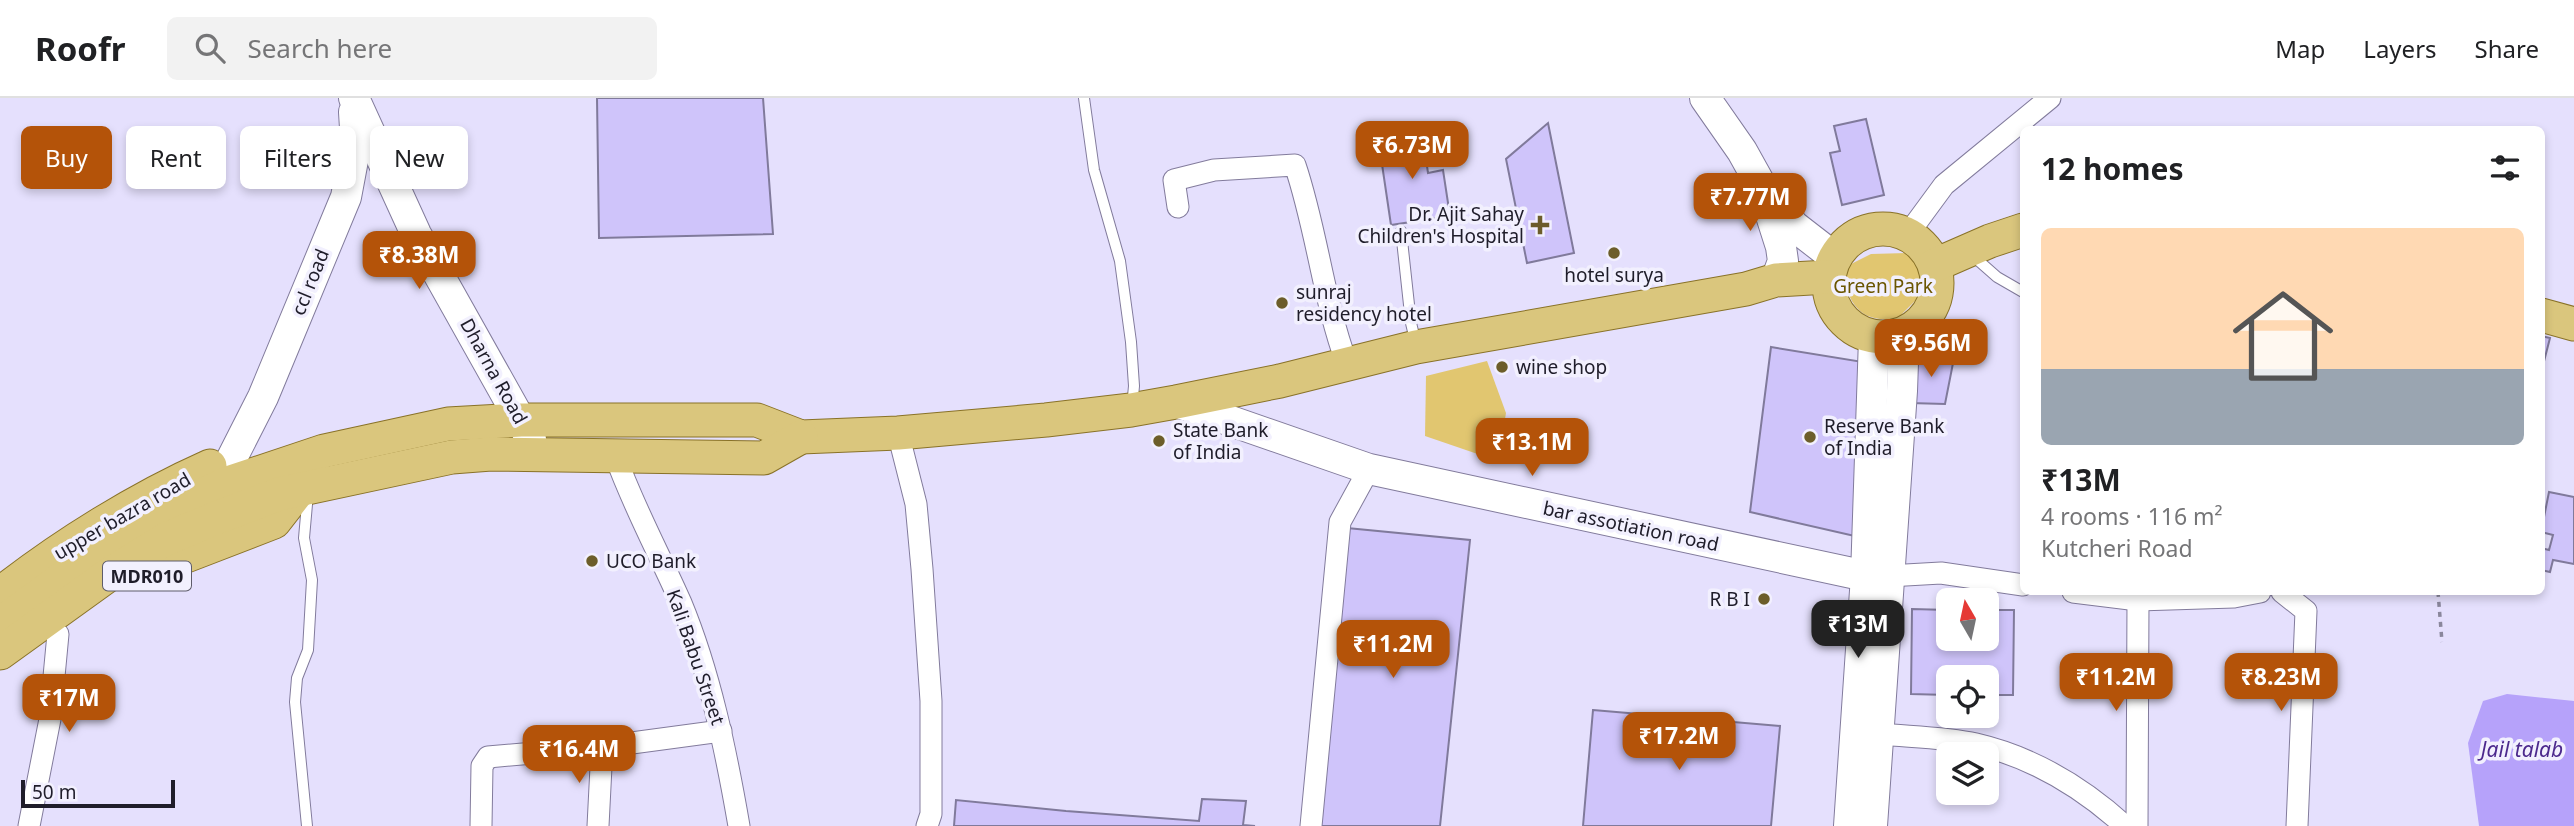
<!DOCTYPE html>
<meta charset="utf-8">
<style>
:root{--surface:#fff;--page:#f2f2f2;--text:#202124;--muted:#757577;--line:#e0e0e0;--accent:#b45309}
body{margin:0;font-family:"Noto Sans",sans-serif;background:var(--page);color:var(--text);height:100vh;display:flex;flex-direction:column;font-size:26px;white-space:nowrap}
*{box-sizing:border-box;margin:0}
p{font-size:23px;color:var(--muted)}
.icon{flex:none;width:38px;height:38px;fill:none;stroke:currentColor;stroke-width:2;stroke-linecap:round;stroke-linejoin:round}
.map{position:relative;flex:1;overflow:hidden}
.drawer{position:absolute;left:2020px;top:28px;width:525px;height:469px;display:flex;flex-direction:column;background:var(--surface);border-radius:10px;box-shadow:0 4px 10px #0003}
.drawer>*{flex:none}
.hud{position:absolute;left:21px;top:28px;width:665px;height:63px;display:flex;gap:14px}
.needle{width:46px;rotate:351deg}
.controls{position:absolute;left:1936px;top:490px;display:grid;gap:14px}
.controls a{display:grid;place-items:center;width:63px;height:63px;border-radius:10px;background:var(--surface);box-shadow:0 4px 10px #0003;font-size:35px}
.scale{position:absolute;left:21px;bottom:18px;width:154px;box-sizing:border-box;padding-left:7px;border:4px solid #1f1d2a;border-top:0;font-size:19px;line-height:24px;white-space:nowrap;color:#1f1d2a;-webkit-text-stroke:5px #f2f0fe;paint-order:stroke}
.price{position:absolute;translate:-50% -60px;padding:0 16px;border-radius:14px;background:var(--accent);color:#fff;font-size:23px;line-height:46px;filter:drop-shadow(0 2px 4px #0008)}
.price::after{content:'';position:absolute;left:50%;top:42px;width:21px;height:16px;margin-left:-10px;background:inherit;clip-path:polygon(0 0,100% 0,50% 100%)}
.price.current{background:#222;color:#fff}
ul{padding:0;list-style:none}
li{display:grid;align-content:center;gap:14px;height:371px;padding:0 21px}
li span{display:grid;place-items:center;height:217px;border-radius:10px;color:#555}
li>.icon{margin-inline-start:auto}
span .icon{width:126px;height:126px;fill:#fffc;stroke-width:1}
li b{font-size:30px}
h2{display:flex;justify-content:space-between;align-items:center;height:84px;padding:0 21px;font-size:30px}
.chip{padding:0 24px;border-radius:10px;background:var(--surface);box-shadow:0 4px 10px #0003;font-size:24px;line-height:63px}
.chip.current{background:var(--accent);color:#fff}
header{display:flex;align-items:center;gap:42px;box-sizing:border-box;height:98px;padding:0 35px;background:var(--surface);border-bottom:2px solid var(--line)}
header strong{font-size:33px}
nav{display:flex;gap:38px;margin-inline-start:auto;font-size:24px}
.search{width:490px;height:63px;background:var(--page);display:flex;align-items:center;gap:18px;box-sizing:border-box;padding:0 24px;border-radius:10px;color:var(--muted);font-size:26px}
.map>svg:first-child{display:block}
</style>
<header>
<strong>Roofr</strong>
<div class="search"><svg class="icon" aria-label="search" viewBox="0 0 24 24"><circle cx="10" cy="10" r="6"/><path d="M15 15l6 6"/></svg>Search here</div>
<nav><a>Map</a><a>Layers</a><a>Share</a></nav>
</header>
<div class="map">
<svg width="2574" height="728" viewBox="0 0 2574 728">
<rect width="100%" height="100%" fill="#e5e0fd"/>
<g fill="#e1c670">
<path d="M1907,155L1930,170L1931,187L1898,220C1860,227 1846,204 1843,170L1871,156Z"/>
<polygon points="1487,263 1506,315 1498,363 1425,338 1426,278"/>
</g>
<polygon fill="#b6a2fa" points="2507,596 2574,603 2574,728 2479,728 2468,645 2483,603"/>
<g fill="#cfc4fa" stroke="#807a9b" stroke-width="2">
<polygon points="597,0 763,0 773,136 599,140"/>
<polygon points="1866,21 1884,97 1842,107 1830,55 1840,53 1834,28"/>
<polygon points="1548,25 1574,155 1527,165 1506,61"/>
<polygon points="1422,33 1428,75 1443,72 1450,118 1391,127 1379,46 1396,43 1395,37"/>
<polygon points="2541,238 2550,240 2541,275"/>
<polygon points="1771,249 1863,264 1859,439 1750,414"/>
<polygon points="1916,254 1954,260 1945,306 1910,305"/>
<polygon points="2549,394 2574,399 2574,466 2553,462 2550,474 2541,472 2541,450 2549,452 2553,437 2541,434"/>
<polygon points="1347,430 1470,442 1440,728 1316,728"/>
<polygon points="1912,511 1948,512 1948,541 1986,541 1986,512 2014,512 2013,597 1986,597 1986,579 1948,579 1948,597 1911,596"/>
<polygon points="1593,612 1780,628 1771,728 1583,728"/>
<polygon points="1202,701 1246,703 1243,727 1255,728 954,728 956,702 1066,713 1199,723"/>
</g>
<g fill="none" stroke-linecap="round" stroke-linejoin="round">
<g stroke="#827b9c" stroke-width="12">
<g id="lane">
<polyline points="1084,0 1094,72 1120,163 1131,244 1134,288 1132,309"/>
<polyline points="1401,133 1411,225 1416,246"/>
<polyline points="1972,157 1997,179 2023,194"/>
<polyline points="307,728 295,604 297,580 308,552 312,482 304,440 308,395"/>
</g>
</g>
<g stroke="#827b9c" stroke-width="23">
<g id="street">
<path d="M1178,109L1174,82L1214,72L1295,67C1317,132 1323,201 1347,266"/>
<polyline points="1908,136 1944,87 2050,0"/>
<polyline points="898,335 916,406 922,471 931,603 931,716 927,728"/>
<path d="M615,357C633,408 659,455 681,505C710,575 726,653 739,728"/>
<polyline points="1888,478 1941,475 2023,487"/>
<polyline points="2073,494 2138,502 2234,499 2260,494"/>
<polyline points="2282,494 2306,513 2297,728"/>
<path d="M1880,636C1912,639 1945,639 1976,646C2032,659 2083,690 2125,728"/>
<polyline points="29,728 50,621 58,536"/>
<polyline points="481,728 482,668 488,659 602,649 721,633"/>
<polyline points="598,728 602,649"/>
<polyline points="1311,728 1340,424 1369,371"/>
<polyline points="2137,728 2138,502"/>
</g>
</g>
<g stroke="#827b9c" stroke-width="32">
<g id="secondary">
<polyline points="354,0 416,136 531,341"/>
<polyline points="1705,0 1742,53 1762,89 1794,128 1834,159"/>
<polyline points="1766,102 1781,149 1783,163 1776,182"/>
<polyline points="1176,304 1369,371 1866,478 1888,478"/>
<polyline points="232,360 263,299 346,99 356,46 354,14"/>
<polyline points="1849,728 1866,478 1874,240"/>
<polyline points="1872,728 1902,293 1904,236"/>
</g>
</g>
<g stroke="#897228" stroke-width="35">
<g id="primary">
<circle cx="1883" cy="185" r="54"/>
<polyline points="1935,167 1990,143 2023,132"/>
<polyline points="2541,217 2574,226"/>
<polyline points="173,463 274,424 299,392"/>
<path d="M0,496C62,447 138,400 210,368"/>
<polyline points="0,526 98,454 160,416 195,400 228,385 324,353 448,326 521,322 757,322 801,339 898,335 1046,322 1131,312 1176,304 1280,283 1416,249 1746,191 1776,182 1828,179"/>
<polyline points="0,555 111,475 166,441 216,420 279,396 452,359 491,356 764,360 801,339"/>
</g>
</g>
<polyline stroke="#8a879c" stroke-width="3.5" stroke-dasharray="5 5" stroke-linecap="butt" points="2438,494 2442,544"/>
<use href="#lane" stroke="#fff" stroke-width="10"/>
<use href="#street" stroke="#fff" stroke-width="21"/>
<use href="#secondary" stroke="#fff" stroke-width="30"/>
<use href="#primary" stroke="#dac67d" stroke-width="33"/>
</g>
<g fill="#6c5d2a" stroke="#f2f0fe" stroke-width="2.5">
<path d="M1536.5 116.5h7v7h7v7h-7v7h-7v-7h-7v-7h7z"/>
<circle cx="1614" cy="155" r="7"/>
<circle cx="1282" cy="205" r="7"/>
<circle cx="1502" cy="269" r="7"/>
<circle cx="1810" cy="339" r="7"/>
<circle cx="1159" cy="343" r="7"/>
<circle cx="592" cy="463" r="7"/>
<circle cx="1764" cy="501" r="7"/>
</g>
<g text-anchor="middle" dominant-baseline="central" stroke-width="7" stroke-linejoin="round" paint-order="stroke">
<rect fill="#f2f0fe" stroke="#5e5c6a" stroke-width="2" x="103" y="463.5" width="88" height="29" rx="5"/>
<g font-size="18" font-weight="bold" fill="#1f1d2a">
<text x="147" y="478">MDR010</text>
</g>
<g font-size="19" fill="#1f1d2a" stroke="#f2f0fe" text-anchor="start">
<text x="1524" y="116" text-anchor="end">Dr. Ajit Sahay<tspan x="1524" dy="22">Children's Hospital</tspan></text>
<text x="1614" y="177" text-anchor="middle">hotel surya</text>
<text x="1296" y="194">sunraj<tspan x="1296" dy="22">residency hotel</tspan></text>
<text x="1516" y="269">wine shop</text>
<text x="1824" y="328">Reserve Bank<tspan x="1824" dy="22">of India</tspan></text>
<text x="1173" y="332">State Bank<tspan x="1173" dy="22">of India</tspan></text>
<text x="606" y="463">UCO Bank</text>
<text x="1750" y="501" text-anchor="end">R B I</text>
</g>
<g font-size="19" fill="#1f1d2a" stroke="#f2f0fe">
<text transform="translate(310 184) rotate(-68)">ccl road</text>
<text transform="translate(494 273) rotate(61)">Dharna Road</text>
<text transform="translate(122 418) rotate(-30)">upper bazra road</text>
<text transform="translate(1631 428) rotate(12)">bar assotiation road</text>
<text transform="translate(696 559) rotate(71)">Kali Babu Street</text>
</g>
<g font-size="19" fill="#6a5501" stroke="#f2f0fe">
<text x="1883" y="188">Green Park</text>
</g>
<g font-size="21" font-style="italic" fill="#4c298d" stroke="#f2f0fe">
<text x="2522" y="651">Jail talab</text>
</g>
</g>
</svg>
<div class="controls">
<a><svg class="needle" viewBox="-14 -14 28 28"><path d="M0-13l5 13h-10z" fill="#e53935"/><path d="M0 13l5-13h-10z" fill="#757577"/></svg></a>
<a><svg class="icon" aria-label="locate" viewBox="0 0 24 24"><circle cx="12" cy="12" r="6"/><path d="M12 2v4M12 18v4M2 12h4M18 12h4"/></svg></a>
<a><svg class="icon" aria-label="layers" viewBox="0 0 24 24"><path d="M12 4l9 5-9 5-9-5zM3 14l9 5 9-5"/></svg></a>
</div>
<div class="scale">50 m</div>
<b class="price" style="left:1412px;top:83px">₹6.73M</b>
<b class="price" style="left:1750px;top:135px">₹7.77M</b>
<b class="price" style="left:419px;top:193px">₹8.38M</b>
<b class="price" style="left:1931px;top:281px">₹9.56M</b>
<b class="price" style="left:1532px;top:380px">₹13.1M</b>
<b class="price current" style="left:1858px;top:562px">₹13M</b>
<b class="price" style="left:1393px;top:582px">₹11.2M</b>
<b class="price" style="left:2116px;top:615px">₹11.2M</b>
<b class="price" style="left:2281px;top:615px">₹8.23M</b>
<b class="price" style="left:69px;top:636px">₹17M</b>
<b class="price" style="left:1679px;top:674px">₹17.2M</b>
<b class="price" style="left:579px;top:687px">₹16.4M</b>
<div class="hud">
<a class="chip current">Buy</a>
<a class="chip">Rent</a>
<a class="chip">Filters</a>
<a class="chip">New</a>
</div>
<section class="drawer">
<h2>12 homes<svg class="icon" aria-label="filters" viewBox="0 0 24 24"><path d="M4 7h16M4 17h16"/><circle cx="9" cy="7" r="2"/><circle cx="15" cy="17" r="2"/></svg></h2>
<ul>
<li><span style="background:linear-gradient(#ffd9b3 65%,#9aa5b1 0)"><svg class="icon" aria-label="home" viewBox="0 0 24 24"><path d="M3 11l9-7 9 7M6 9v11h12V9"/></svg></span><div><b>₹13M</b><p>4 rooms · 116 m²</p><p>Kutcheri Road</p></div></li>
</ul>
</section>
</div>
